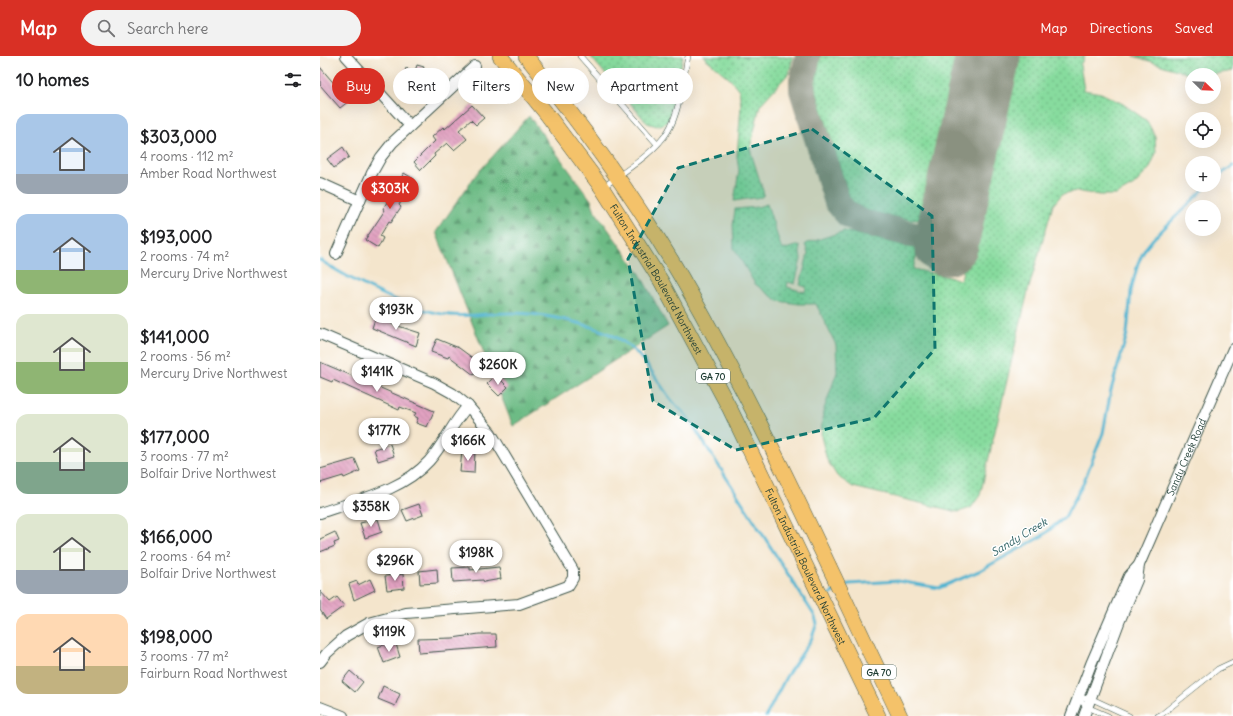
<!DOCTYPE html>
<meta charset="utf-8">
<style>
:root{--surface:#fff;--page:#f2f2f2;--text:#202124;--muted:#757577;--accent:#d93025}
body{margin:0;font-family:Delius,sans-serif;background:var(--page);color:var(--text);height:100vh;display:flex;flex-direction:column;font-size:15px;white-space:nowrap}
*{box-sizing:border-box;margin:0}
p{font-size:13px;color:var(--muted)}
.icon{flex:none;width:22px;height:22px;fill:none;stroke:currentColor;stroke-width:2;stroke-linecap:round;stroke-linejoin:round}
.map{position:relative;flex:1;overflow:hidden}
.side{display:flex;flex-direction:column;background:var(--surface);width:320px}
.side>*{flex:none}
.banner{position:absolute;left:12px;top:12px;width:380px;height:36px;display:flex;gap:8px}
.needle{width:26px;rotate:113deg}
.tools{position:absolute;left:865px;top:12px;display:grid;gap:8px}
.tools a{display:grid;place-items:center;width:36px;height:36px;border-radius:50%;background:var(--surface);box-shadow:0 4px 16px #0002;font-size:20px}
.price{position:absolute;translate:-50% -34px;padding:0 9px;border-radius:14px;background:#fff;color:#222;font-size:13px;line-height:26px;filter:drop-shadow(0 1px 2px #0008)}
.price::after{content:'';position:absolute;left:50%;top:24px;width:12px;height:9px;margin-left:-6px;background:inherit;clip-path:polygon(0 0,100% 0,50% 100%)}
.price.selected{background:var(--accent);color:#fff}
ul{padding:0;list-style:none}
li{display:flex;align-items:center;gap:12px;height:100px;padding:0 16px}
li span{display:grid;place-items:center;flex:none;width:112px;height:80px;border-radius:12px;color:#555}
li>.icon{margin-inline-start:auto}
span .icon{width:48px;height:48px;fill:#fffc;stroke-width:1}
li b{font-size:17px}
h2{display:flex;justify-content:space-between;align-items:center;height:48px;padding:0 16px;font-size:17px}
.tag{padding:0 14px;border-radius:18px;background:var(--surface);box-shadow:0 4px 16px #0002;font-size:14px;line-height:36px}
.tag.selected{background:var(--accent);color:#fff}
header{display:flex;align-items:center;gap:24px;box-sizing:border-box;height:56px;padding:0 20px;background:var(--accent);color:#fff}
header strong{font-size:19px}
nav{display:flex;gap:22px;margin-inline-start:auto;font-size:14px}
.search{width:280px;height:36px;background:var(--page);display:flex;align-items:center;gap:10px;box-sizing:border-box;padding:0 14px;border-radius:22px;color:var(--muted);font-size:15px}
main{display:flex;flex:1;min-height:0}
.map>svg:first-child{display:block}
</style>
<header>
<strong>Map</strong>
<div class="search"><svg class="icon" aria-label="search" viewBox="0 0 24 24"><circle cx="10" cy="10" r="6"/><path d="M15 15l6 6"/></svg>Search here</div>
<nav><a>Map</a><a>Directions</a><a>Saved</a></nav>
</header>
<main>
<section class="side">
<h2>10 homes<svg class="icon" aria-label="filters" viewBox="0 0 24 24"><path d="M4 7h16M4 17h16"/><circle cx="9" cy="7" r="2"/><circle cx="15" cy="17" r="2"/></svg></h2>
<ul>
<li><span style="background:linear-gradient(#a9c7e8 75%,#9aa5b1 0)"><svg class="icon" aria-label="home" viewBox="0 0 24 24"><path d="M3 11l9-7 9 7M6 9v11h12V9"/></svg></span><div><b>$303,000</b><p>4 rooms · 112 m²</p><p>Amber Road Northwest</p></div></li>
<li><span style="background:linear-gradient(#a9c7e8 70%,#8fb573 0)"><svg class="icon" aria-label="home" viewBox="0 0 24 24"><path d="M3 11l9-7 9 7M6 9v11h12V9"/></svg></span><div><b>$193,000</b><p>2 rooms · 74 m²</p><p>Mercury Drive Northwest</p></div></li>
<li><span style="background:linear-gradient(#dfe7d0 60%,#8fb573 0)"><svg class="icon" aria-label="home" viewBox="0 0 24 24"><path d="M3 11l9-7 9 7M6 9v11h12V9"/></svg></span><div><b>$141,000</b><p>2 rooms · 56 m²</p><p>Mercury Drive Northwest</p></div></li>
<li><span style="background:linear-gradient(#dfe7d0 60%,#7fa58c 0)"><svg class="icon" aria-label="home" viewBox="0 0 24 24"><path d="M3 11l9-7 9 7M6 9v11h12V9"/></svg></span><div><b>$177,000</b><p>3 rooms · 77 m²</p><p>Bolfair Drive Northwest</p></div></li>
<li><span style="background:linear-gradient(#dfe7d0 70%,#9aa5b1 0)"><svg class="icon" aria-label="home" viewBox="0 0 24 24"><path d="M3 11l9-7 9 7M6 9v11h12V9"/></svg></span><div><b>$166,000</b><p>2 rooms · 64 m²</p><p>Bolfair Drive Northwest</p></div></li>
<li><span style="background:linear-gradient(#ffd9b3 65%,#c2b280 0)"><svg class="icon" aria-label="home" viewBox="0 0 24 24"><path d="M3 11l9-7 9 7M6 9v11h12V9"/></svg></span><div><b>$198,000</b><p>3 rooms · 77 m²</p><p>Fairburn Road Northwest</p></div></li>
</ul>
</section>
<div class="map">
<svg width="913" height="660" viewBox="0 0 913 660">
<defs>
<pattern id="grass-dots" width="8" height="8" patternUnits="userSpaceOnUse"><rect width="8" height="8" fill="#87db9e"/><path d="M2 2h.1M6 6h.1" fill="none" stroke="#6eb382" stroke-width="1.8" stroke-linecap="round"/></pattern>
<pattern id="forest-firs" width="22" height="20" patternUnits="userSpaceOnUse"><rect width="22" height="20" fill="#6dbb85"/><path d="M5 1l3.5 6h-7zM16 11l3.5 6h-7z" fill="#59996e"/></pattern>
<pattern id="building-back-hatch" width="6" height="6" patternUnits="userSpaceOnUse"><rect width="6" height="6" fill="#e2a2c1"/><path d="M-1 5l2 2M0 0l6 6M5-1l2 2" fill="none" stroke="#b7859e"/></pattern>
</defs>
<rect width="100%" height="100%" fill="#fff"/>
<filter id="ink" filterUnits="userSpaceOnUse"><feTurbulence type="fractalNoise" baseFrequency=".025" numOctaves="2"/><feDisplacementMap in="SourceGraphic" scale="8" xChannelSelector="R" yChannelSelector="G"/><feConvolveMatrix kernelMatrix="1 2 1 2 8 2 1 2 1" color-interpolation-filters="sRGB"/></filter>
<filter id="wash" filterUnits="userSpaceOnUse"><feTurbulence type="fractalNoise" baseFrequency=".012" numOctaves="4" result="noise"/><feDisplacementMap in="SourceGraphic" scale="16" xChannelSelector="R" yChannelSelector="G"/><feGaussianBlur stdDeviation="0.9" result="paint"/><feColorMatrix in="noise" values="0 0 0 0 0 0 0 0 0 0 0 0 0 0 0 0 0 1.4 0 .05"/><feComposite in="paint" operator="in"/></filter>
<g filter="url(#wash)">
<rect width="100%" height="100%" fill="#f4e5cc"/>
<g fill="url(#grass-dots)" stroke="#538c69">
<polygon points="270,0 298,0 316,4 317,0 363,0 349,62 346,67 337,70 327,67"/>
<polygon points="383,0 473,1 469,17 440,49 430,93 444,138 442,141 414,145 419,115 417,101 421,49 419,34 411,24"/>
<polygon points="500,0 644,0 609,154 600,162 592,164 547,155 533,146 529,140 495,31"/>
<polygon points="690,0 765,0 760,9 764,34 781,37 803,48 827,65 835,80 836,97 830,112 814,129 796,139 779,139 756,135 742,138 733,149 708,235 660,439 651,452 638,456 533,431 517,420 507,404 501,380 503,356 517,316 516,289 496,248 479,248 458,245 435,228 414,192 413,169 415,153 437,151 447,148 462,194 479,189 481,203 475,228 468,226 467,231 485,236 486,231 480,229 488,198 485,188 524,175 598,193 593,213 641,224"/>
<polygon points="814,0 913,0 913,15 889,19 872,19"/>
</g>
<polygon fill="url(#forest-firs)" stroke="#467c5c" points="209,60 271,144 275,155 319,216 348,270 193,370 116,176 155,120"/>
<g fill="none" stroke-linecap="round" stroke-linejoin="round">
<g stroke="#51b4d0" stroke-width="3">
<polyline points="894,123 913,110"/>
<path d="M0,204C32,225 92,256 130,259C149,261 169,257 188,257C218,256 277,268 302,285C323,299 333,318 347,338C352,346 360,353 367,360L494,559L497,567L491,584L466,621L446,660"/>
<polyline points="522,531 529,528 578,525 619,532 659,515 722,480 745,461 762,430 783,377 791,334 807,278 811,235 818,207 825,193 833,183 888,129"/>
<polyline points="506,541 516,534"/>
</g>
<polyline stroke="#8a9180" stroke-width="26" points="488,0 482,25 482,34 517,146 527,158 538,165 626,187"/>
<polyline stroke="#8a9180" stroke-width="65" points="626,187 668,0"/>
</g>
<g id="blocks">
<g fill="url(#building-back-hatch)">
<polygon points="97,9 104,11 102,17 105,18 102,28 83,22 86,12 95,15"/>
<polygon points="0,11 29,45 20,52 0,29"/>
<polygon points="152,49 164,62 156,69 151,64 139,74 147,83 134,94 127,87 114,98 115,100 101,114 94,106 115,85 112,81 123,71 125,73"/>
<polygon points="23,91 29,101 14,112 7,103"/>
<polygon points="84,117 94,123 79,149 81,151 71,166 69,165 60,180 63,182 58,192 45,184 65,154 63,153"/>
<polygon points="56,260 73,266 72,268 100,277 96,290 52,272"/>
<polygon points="117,283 139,292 162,309 154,319 129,300 128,302 111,296"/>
<polygon points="0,306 114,355 107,371 96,367 98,362 94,360 96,357 80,351 79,354 13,324 12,326 0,321"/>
<polygon points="176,319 188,331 179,340 167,328"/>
<polygon points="70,388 74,400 58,405 54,393"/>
<polygon points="142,394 155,395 154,417 140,416"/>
<polygon points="35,403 40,415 24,422 23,420 0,427 0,413"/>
<polygon points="99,448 103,459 87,465 82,454"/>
<polygon points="58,463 62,476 45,482 40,467"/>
<polygon points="15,476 19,485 14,487 15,490 0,496 0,483"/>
<polygon points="150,511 150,514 179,511 181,523 164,526 163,524 133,526 132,512"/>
<polygon points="117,513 118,527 100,528 99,515"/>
<polygon points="83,518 84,532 67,534 65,520"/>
<polygon points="50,523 55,534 34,544 29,528 37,525 38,529"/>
<polygon points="0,535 10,546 17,541 24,550 6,563 0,554"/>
<polygon points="159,578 176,578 177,591 99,597 98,583 133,582"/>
<polygon points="66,588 67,591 76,588 80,601 64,607 58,591"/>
<polygon points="30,615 43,626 35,636 22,625"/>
<polygon points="63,630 80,638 75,650 58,643"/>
</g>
</g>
</g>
<g filter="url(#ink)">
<use href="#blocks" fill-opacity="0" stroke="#3f564b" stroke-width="1"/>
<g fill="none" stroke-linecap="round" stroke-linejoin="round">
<g stroke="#3f564b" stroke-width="6">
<g id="lane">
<polyline points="260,0 337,88"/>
<path d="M282,132C303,116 335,97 348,75C359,58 364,20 368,0"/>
<polyline points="758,642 770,642 809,660"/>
<polyline points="758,642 767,651 788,660"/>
<polyline points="838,660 842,658 898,613 913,606"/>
</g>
</g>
<g stroke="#3f564b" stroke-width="12">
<g id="street">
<polyline points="26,0 90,70"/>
<polyline points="0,127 40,145"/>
<polyline points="16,198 52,117 61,101 73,86 155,10"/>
<polyline points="0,278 114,327 132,337 148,350 171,377 253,514 253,522 248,530 199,548 86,557 49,567 26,580 7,597 0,606"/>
<path d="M0,457C37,444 82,435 109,405C124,388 133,366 148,350"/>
<polyline points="0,651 23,660"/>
<polyline points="751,660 771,608 809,520 819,509"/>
<path id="s1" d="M764,660L800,564L817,524L819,509L913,293"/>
</g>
</g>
<g stroke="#3f564b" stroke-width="16">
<g id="primary">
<path id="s2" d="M180,0L226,57L282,132L341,225L410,353L558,660"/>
<path d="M206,0C262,69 315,142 360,219C442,361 509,512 580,660"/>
</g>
</g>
<use href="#lane" stroke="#fff" stroke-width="5"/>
<use href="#street" stroke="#fff" stroke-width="10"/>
<use href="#primary" stroke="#f4c26a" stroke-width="15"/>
</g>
</g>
<path fill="#0f766e" fill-opacity="0.2" stroke="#0f766e" stroke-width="3" stroke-dasharray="8 5" stroke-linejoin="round" d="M492,73L612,160L615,293L554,362L416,394L333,345L308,203L358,112Z"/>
<g text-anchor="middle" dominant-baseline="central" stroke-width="3" stroke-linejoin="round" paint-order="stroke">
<g fill="#fff" stroke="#627771" stroke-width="1">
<rect x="376" y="313" width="34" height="14" rx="3"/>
<rect x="542" y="609" width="34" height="14" rx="3"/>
</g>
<g font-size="9" font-weight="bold" fill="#1f3d34">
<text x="393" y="320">GA 70</text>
<text x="559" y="616">GA 70</text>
</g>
<g font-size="10" fill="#1f3d34" stroke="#fff">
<text stroke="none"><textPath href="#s2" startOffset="273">Fulton Industrial Boulevard Northwest</textPath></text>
<text stroke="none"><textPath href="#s1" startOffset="279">Sandy Creek Road</textPath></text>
<text stroke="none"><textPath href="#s2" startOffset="597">Fulton Industrial Boulevard Northwest</textPath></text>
</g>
<g font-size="11" font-style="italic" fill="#2e6163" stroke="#fff">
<text transform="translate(699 481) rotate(-31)">Sandy Creek</text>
</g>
</g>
</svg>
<div class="tools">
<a><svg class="needle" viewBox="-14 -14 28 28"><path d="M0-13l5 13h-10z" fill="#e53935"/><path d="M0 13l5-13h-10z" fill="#757577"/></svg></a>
<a><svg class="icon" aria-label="locate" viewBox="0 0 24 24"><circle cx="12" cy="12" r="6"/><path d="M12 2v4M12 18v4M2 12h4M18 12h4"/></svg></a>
<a>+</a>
<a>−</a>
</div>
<b class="price selected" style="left:70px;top:154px">$303K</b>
<b class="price" style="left:76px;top:275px">$193K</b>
<b class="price" style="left:178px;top:330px">$260K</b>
<b class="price" style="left:57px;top:337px">$141K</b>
<b class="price" style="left:64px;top:396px">$177K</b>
<b class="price" style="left:148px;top:406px">$166K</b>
<b class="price" style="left:51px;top:472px">$358K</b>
<b class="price" style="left:156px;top:518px">$198K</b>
<b class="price" style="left:75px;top:526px">$296K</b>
<b class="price" style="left:69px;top:597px">$119K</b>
<div class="banner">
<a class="tag selected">Buy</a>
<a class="tag">Rent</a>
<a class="tag">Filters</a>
<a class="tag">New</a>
<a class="tag">Apartment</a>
</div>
</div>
</main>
